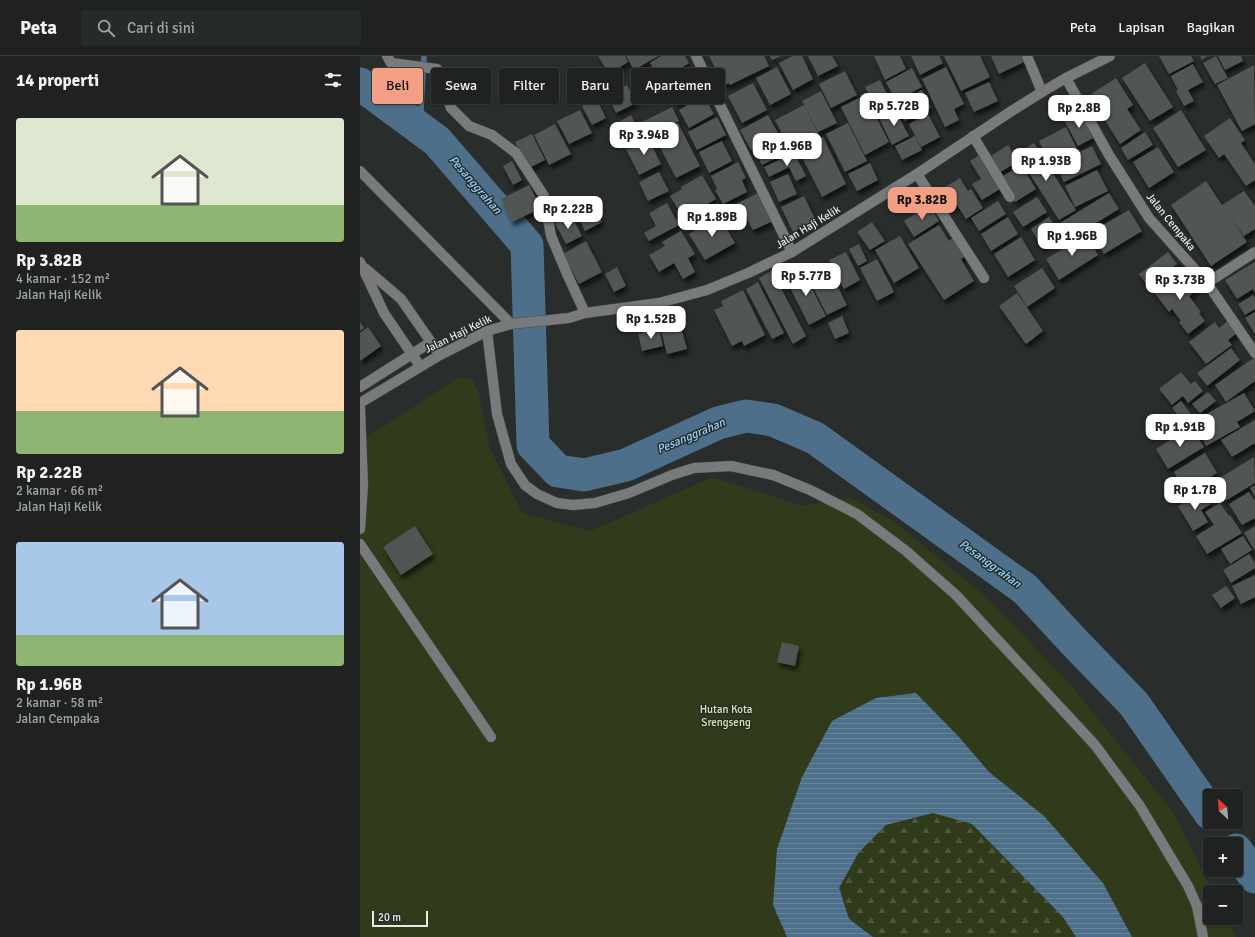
<!DOCTYPE html>
<html lang="id">
<meta charset="utf-8">
<style>
:root{--surface:#1f2221;--page:#272a2a;--text:#f1f3f6;--muted:#a1a4a5;--line:#3c3f3f;--accent:#f39f84}
body{margin:0;font-family:Signika,sans-serif;background:var(--page);color:var(--text);height:100vh;display:flex;flex-direction:column;font-size:15px;white-space:nowrap}
*{box-sizing:border-box;margin:0}
p{font-size:13px;color:var(--muted)}
.icon{flex:none;width:22px;height:22px;fill:none;stroke:currentColor;stroke-width:2;stroke-linecap:round;stroke-linejoin:round}
.map{position:relative;flex:1;overflow:hidden}
.drawer{display:flex;flex-direction:column;background:var(--surface);width:360px}
.drawer>*{flex:none}
.guide{position:absolute;left:12px;top:12px;width:380px;height:36px;display:flex;gap:8px}
.needle{width:26px;rotate:334deg}
.tools{position:absolute;left:843px;top:733px;display:grid;gap:8px}
.tools a{display:grid;place-items:center;width:40px;height:40px;border-radius:4px;background:var(--surface);box-shadow:0 1px 3px #0004,0 0 0 1px var(--line);font-size:20px}
.scale{position:absolute;left:12px;bottom:10px;width:56px;box-sizing:border-box;padding-left:4px;border:2px solid #e7eae9;border-top:0;font-size:11px;line-height:14px;white-space:nowrap;color:#e7eae9;-webkit-text-stroke:3px #292d2c;paint-order:stroke}
.price{position:absolute;translate:-50% -34px;padding:0 9px;border-radius:8px;background:#fff;color:#222;font-size:13px;line-height:26px;filter:drop-shadow(0 1px 2px #0008)}
.price::after{content:'';position:absolute;left:50%;top:24px;width:12px;height:9px;margin-left:-6px;background:inherit;clip-path:polygon(0 0,100% 0,50% 100%)}
.price.selected{background:var(--accent);color:#111}
ul{padding:0;list-style:none}
li{display:grid;align-content:center;gap:8px;height:212px;padding:0 16px}
li span{display:grid;place-items:center;height:124px;border-radius:4px;color:#555}
li>.icon{margin-inline-start:auto}
span .icon{width:72px;height:72px;fill:#fffc;stroke-width:1}
li b{font-size:17px}
h2{display:flex;justify-content:space-between;align-items:center;height:48px;padding:0 16px;font-size:17px}
.tag{padding:0 14px;border-radius:4px;background:var(--surface);box-shadow:0 1px 3px #0004,0 0 0 1px var(--line);font-size:14px;line-height:36px}
.tag.selected{background:var(--accent);color:#111}
header{display:flex;align-items:center;gap:24px;box-sizing:border-box;height:56px;padding:0 20px;background:var(--surface);border-bottom:1px solid var(--line)}
header strong{font-size:19px}
nav{display:flex;gap:22px;margin-inline-start:auto;font-size:14px}
.search{width:280px;height:36px;background:var(--page);display:flex;align-items:center;gap:10px;box-sizing:border-box;padding:0 14px;border-radius:4px;color:var(--muted);font-size:15px}
main{display:flex;flex:1;min-height:0}
.map>svg:first-child{display:block}
</style>
<header>
<strong>Peta</strong>
<div class="search"><svg class="icon" aria-label="search" viewBox="0 0 24 24"><circle cx="10" cy="10" r="6"/><path d="M15 15l6 6"/></svg>Cari di sini</div>
<nav><a>Peta</a><a>Lapisan</a><a>Bagikan</a></nav>
</header>
<main>
<section class="drawer">
<h2>14 properti<svg class="icon" aria-label="filters" viewBox="0 0 24 24"><path d="M4 7h16M4 17h16"/><circle cx="9" cy="7" r="2"/><circle cx="15" cy="17" r="2"/></svg></h2>
<ul>
<li><span style="background:linear-gradient(#dfe7d0 70%,#8fb573 0)"><svg class="icon" aria-label="home" viewBox="0 0 24 24"><path d="M3 11l9-7 9 7M6 9v11h12V9"/></svg></span><div><b>Rp 3.82B</b><p>4 kamar · 152 m²</p><p>Jalan Haji Kelik</p></div></li>
<li><span style="background:linear-gradient(#ffd9b3 65%,#8fb573 0)"><svg class="icon" aria-label="home" viewBox="0 0 24 24"><path d="M3 11l9-7 9 7M6 9v11h12V9"/></svg></span><div><b>Rp 2.22B</b><p>2 kamar · 66 m²</p><p>Jalan Haji Kelik</p></div></li>
<li><span style="background:linear-gradient(#a9c7e8 75%,#8fb573 0)"><svg class="icon" aria-label="home" viewBox="0 0 24 24"><path d="M3 11l9-7 9 7M6 9v11h12V9"/></svg></span><div><b>Rp 1.96B</b><p>2 kamar · 58 m²</p><p>Jalan Cempaka</p></div></li>
</ul>
</section>
<div class="map">
<svg width="895" height="881" viewBox="0 0 895 881">
<defs>
<pattern id="forest-firs" width="22" height="20" patternUnits="userSpaceOnUse"><rect width="22" height="20" fill="#303b1b"/><path d="M5 1l3.5 6h-7zM16 11l3.5 6h-7z" fill="#4e583c"/></pattern>
<pattern id="water-rules" width="6" height="5" patternUnits="userSpaceOnUse"><rect width="6" height="5" fill="#4d6f89"/><path d="M0 2.5h6" fill="none" stroke="#67849a"/></pattern>
<filter id="shadow"><feDropShadow dx="2.5" dy="4.5" stdDeviation="2" flood-color="#0009"/></filter>
</defs>
<rect width="100%" height="100%" fill="#292d2c"/>
<polygon fill="#303b1b" points="99,321 113,324 118,335 130,392 162,457 231,475 352,421 443,450 491,441 536,467 625,540 711,629 814,757 853,836 850,836 850,862 866,862 875,881 0,881 0,386"/>
<polygon fill="url(#forest-firs)" points="573,757 612,768 703,861 716,881 513,881 489,863 479,833 499,796 526,769"/>
<polygon fill="url(#water-rules)" points="556,637 599,681 629,716 684,760 743,827 772,881 716,881 703,861 612,768 573,757 526,769 499,796 479,832 489,863 513,881 427,881 413,849 417,793 442,721 472,665 516,642"/>
<g fill="none" stroke-linecap="round" stroke-linejoin="round">
<polyline stroke="#4d6f89" stroke-width="5.5" points="60,72 64,0"/>
<g stroke="#4d6f89" stroke-width="33">
<polyline points="0,28 77,85 167,189 173,389 198,415 224,419 266,409 358,367 386,360 413,364 455,382 665,533 716,588 774,648 850,757"/>
<polyline points="876,794 895,821"/>
</g>
</g>
<g fill="#515552" filter="url(#shadow)">
<polygon points="238,0 265,0 268,6 249,18"/>
<polygon points="266,0 298,0 274,14"/>
<polygon points="301,0 325,0 329,7 301,25 290,7"/>
<polygon points="349,0 404,0 409,10 370,29 369,27 364,29"/>
<polygon points="410,0 421,0 412,4"/>
<polygon points="433,0 442,0 453,23 433,34 419,7"/>
<polygon points="448,0 472,0 478,10 458,20"/>
<polygon points="514,0 540,0 546,13 525,24"/>
<polygon points="551,0 579,0 583,7 560,19"/>
<polygon points="584,0 620,0 630,21 601,35"/>
<polygon points="631,0 661,0 664,6 639,18"/>
<polygon points="799,0 831,0 834,5 809,18"/>
<polygon points="840,0 848,0 842,4"/>
<polygon points="856,0 868,22 855,28 843,7"/>
<polygon points="858,0 881,0 883,5 865,14"/>
<polygon points="785,7 813,51 790,65 762,22"/>
<polygon points="833,8 843,26 828,34 834,45 824,50 816,35 818,34 811,20"/>
<polygon points="894,9 895,68 882,75 857,29"/>
<polygon points="417,11 431,38 410,49 396,22"/>
<polygon points="586,11 604,48 594,53 599,64 585,71 562,23"/>
<polygon points="552,12 562,31 536,45 526,26"/>
<polygon points="288,13 297,31 278,41 269,23"/>
<polygon points="485,15 497,39 471,52 459,28"/>
<polygon points="327,17 333,27 338,24 345,37 327,48 325,44 317,49 305,30"/>
<polygon points="756,22 773,49 767,53 781,74 760,88 744,63 746,62 731,38"/>
<polygon points="520,24 533,50 519,57 505,31"/>
<polygon points="629,26 638,45 614,56 605,37"/>
<polygon points="393,27 407,54 382,67 368,40"/>
<polygon points="267,29 276,47 256,57 247,39"/>
<polygon points="562,34 571,52 545,65 536,47"/>
<polygon points="461,35 477,67 458,76 442,45"/>
<polygon points="505,39 529,86 505,99 481,51"/>
<polygon points="344,40 354,58 329,72 319,54"/>
<polygon points="236,42 246,62 232,69 222,50"/>
<polygon points="444,49 459,79 430,94 415,64"/>
<polygon points="312,51 319,65 287,81 280,67"/>
<polygon points="220,54 232,77 209,88 197,65"/>
<polygon points="535,54 549,80 532,89 519,62"/>
<polygon points="821,54 846,94 818,111 793,72"/>
<polygon points="720,56 733,82 718,90 704,64"/>
<polygon points="568,58 580,81 561,91 549,68"/>
<polygon points="271,59 282,81 270,87 259,66"/>
<polygon points="408,59 419,79 391,94 380,74"/>
<polygon points="357,61 366,79 337,94 328,76"/>
<polygon points="870,62 885,84 881,87 895,108 895,124 886,130 864,98 859,102 844,80"/>
<polygon points="318,67 340,110 316,122 294,80"/>
<polygon points="488,67 507,105 485,116 466,78"/>
<polygon points="195,68 211,98 189,109 174,79"/>
<polygon points="706,71 717,93 690,107 679,85"/>
<polygon points="785,76 793,89 768,104 761,92"/>
<polygon points="172,78 185,104 169,112 155,86"/>
<polygon points="555,80 562,94 542,104 535,90"/>
<polygon points="463,81 486,128 462,141 438,93"/>
<polygon points="288,82 301,108 279,119 266,93"/>
<polygon points="419,83 426,97 402,109 395,95"/>
<polygon points="362,85 372,105 349,117 339,96"/>
<polygon points="674,87 716,154 699,164 657,98"/>
<polygon points="648,89 658,105 639,117 629,101"/>
<polygon points="732,90 741,108 704,126 695,108"/>
<polygon points="798,91 814,116 789,132 773,106"/>
<polygon points="434,97 446,120 436,125 429,111 409,121 404,111"/>
<polygon points="622,97 640,133 622,144 612,128 621,123 610,105"/>
<polygon points="152,105 162,124 153,129 143,110"/>
<polygon points="378,106 386,122 382,124 387,136 363,148 355,134 357,133 351,120"/>
<polygon points="510,107 518,124 497,135 488,118"/>
<polygon points="661,109 676,133 655,146 640,122"/>
<polygon points="737,114 748,135 715,151 705,130"/>
<polygon points="299,116 309,135 288,145 279,126"/>
<polygon points="428,118 437,138 419,146 410,126"/>
<polygon points="342,119 356,143 344,150 348,156 327,168 310,140 322,133 321,131"/>
<polygon points="600,122 608,135 611,133 623,152 606,163 597,149 592,153 580,134"/>
<polygon points="846,125 862,149 884,135 895,150 895,173 884,180 870,160 887,186 851,210 811,149"/>
<polygon points="169,129 181,152 152,166 141,143"/>
<polygon points="398,137 413,165 393,174 385,159 368,167 362,155"/>
<polygon points="749,137 759,153 710,183 700,167"/>
<polygon points="444,140 456,165 433,176 421,151"/>
<polygon points="677,141 687,156 663,171 653,156"/>
<polygon points="231,144 242,166 225,175 214,153"/>
<polygon points="638,145 646,158 619,175 611,162"/>
<polygon points="307,147 319,169 289,185 284,177 296,170 289,157"/>
<polygon points="569,149 579,165 554,181 544,165"/>
<polygon points="769,154 782,175 744,198 731,176"/>
<polygon points="211,159 222,180 206,188 195,167"/>
<polygon points="359,160 375,187 345,204 329,178"/>
<polygon points="648,161 658,178 631,195 621,178"/>
<polygon points="689,161 701,180 682,191 671,173"/>
<polygon points="512,166 525,185 510,194 497,176"/>
<polygon points="579,169 589,185 596,180 608,199 601,203 614,225 584,244 548,188"/>
<polygon points="321,175 335,198 328,202 335,216 323,223 314,207 299,216 289,199 305,190 302,186"/>
<polygon points="726,179 738,199 699,224 686,203"/>
<polygon points="540,180 559,212 534,227 515,194"/>
<polygon points="661,181 675,204 648,221 634,198"/>
<polygon points="226,185 242,216 219,228 203,198"/>
<polygon points="499,188 507,205 498,210 489,193"/>
<polygon points="486,196 500,224 484,233 469,204"/>
<polygon points="808,196 817,208 788,230 779,218"/>
<polygon points="517,203 534,236 517,245 500,212"/>
<polygon points="895,206 895,237 893,233 877,243 865,224"/>
<polygon points="467,210 487,249 467,259 447,220"/>
<polygon points="257,211 266,230 254,236 245,218"/>
<polygon points="682,212 695,232 667,251 654,230"/>
<polygon points="442,213 466,260 449,269 425,222"/>
<polygon points="412,215 446,280 433,288 399,222"/>
<polygon points="819,215 835,236 829,240 841,256 839,257 845,265 828,278 819,266 821,265 812,253 809,256 793,235"/>
<polygon points="398,226 424,277 412,283 386,233"/>
<polygon points="383,234 405,279 384,290 382,285 372,290 354,254 363,250 361,245"/>
<polygon points="657,237 683,275 666,288 639,250"/>
<polygon points="893,239 895,242 895,253 885,259 878,248"/>
<polygon points="895,256 895,278 885,262"/>
<polygon points="482,260 489,277 475,283 468,267"/>
<polygon points="318,261 327,293 307,298 299,266"/>
<polygon points="868,265 877,277 868,284 872,289 846,308 829,286 855,266 859,272"/>
<polygon points="0,266 4,272 0,275"/>
<polygon points="8,271 21,290 0,305 0,277"/>
<polygon points="299,272 303,290 282,295 278,278"/>
<polygon points="871,292 880,304 847,330 837,317"/>
<polygon points="895,301 895,325 866,346 855,329"/>
<polygon points="821,316 831,328 835,325 843,335 828,347 823,340 812,349 799,333"/>
<polygon points="848,336 856,345 840,357 832,348"/>
<polygon points="884,337 895,355 877,366 880,371 846,390 839,376 842,375 836,364"/>
<polygon points="821,345 834,362 825,368 812,352"/>
<polygon points="895,364 895,387 872,401 861,384"/>
<polygon points="831,371 844,391 808,413 796,393"/>
<polygon points="845,397 857,417 826,436 814,416"/>
<polygon points="894,401 895,427 865,445 853,426"/>
<polygon points="895,429 895,441 890,432"/>
<polygon points="843,435 851,448 841,454 848,466 833,475 818,450"/>
<polygon points="889,436 895,445 895,462 882,469 869,448"/>
<polygon points="860,447 869,460 870,459 882,477 847,498 836,480 854,469 845,456"/>
<polygon points="55,470 73,498 41,519 23,491"/>
<polygon points="895,470 895,495 884,477"/>
<polygon points="883,480 892,494 870,508 861,493"/>
<polygon points="889,498 895,507 895,512 871,527 863,514"/>
<polygon points="895,519 895,541 881,548 872,530"/>
<polygon points="866,530 875,542 861,552 852,539"/>
<polygon points="422,586 439,590 435,610 417,606"/>
</g>
<g fill="none" stroke-linecap="round" stroke-linejoin="round">
<g stroke="#474b4a" stroke-width="11">
<g id="minor">
<polyline points="27,0 31,7 77,13 91,52 109,70 132,79 156,97 184,140 191,180 208,220 225,257"/>
<polyline points="336,0 432,196"/>
<polyline points="667,0 682,36"/>
<polyline points="706,22 749,99 789,162 847,227 895,297"/>
<polyline points="613,80 650,141"/>
<polyline points="0,115 151,268"/>
<polyline points="557,118 624,222"/>
<polyline points="0,206 24,257 60,310"/>
<polyline points="6,213 41,243 80,299"/>
<polyline points="847,227 895,196"/>
<polyline points="127,275 137,358 151,408 165,429 177,438 197,447 213,449 235,447 269,437 312,419 334,412 371,410 413,419 450,434 497,458 546,495 596,539 735,689 780,750 828,830 837,850 843,881"/>
<polyline points="0,331 71,286"/>
<polyline points="0,347 80,299 127,275 151,268 209,262 225,257 299,247 347,234 388,217 432,196 557,118 650,56 682,36 706,22 750,0"/>
<polyline points="0,352 3,430 0,473"/>
<polyline points="0,488 131,681"/>
</g>
</g>
<use href="#minor" stroke="#787a7b" stroke-width="10"/>
</g>
<g text-anchor="middle" dominant-baseline="central" stroke-width="3" stroke-linejoin="round" paint-order="stroke">
<g font-size="11" fill="#e7eae9" stroke="#292d2c">
<text transform="translate(811 166) rotate(51)">Jalan Cempaka</text>
<text transform="translate(448 171) rotate(-31)">Jalan Haji Kelik</text>
<text transform="translate(98 278) rotate(-26)">Jalan Haji Kelik</text>
</g>
<g font-size="11" fill="#d1e9ab" stroke="#292d2c">
<text x="366" y="653">Hutan Kota<tspan x="366" dy="13">Srengseng</tspan></text>
</g>
<g font-size="12" font-style="italic" fill="#94cefa" stroke="#292d2c">
<text transform="translate(115 129) rotate(49)">Pesanggrahan</text>
<text transform="translate(331 380) rotate(-23)">Pesanggrahan</text>
<text transform="translate(630 508) rotate(36)">Pesanggrahan</text>
</g>
</g>
</svg>
<div class="tools">
<a><svg class="needle" viewBox="-14 -14 28 28"><path d="M0-13l5 13h-10z" fill="#e53935"/><path d="M0 13l5-13h-10z" fill="#a1a4a5"/></svg></a>
<a>+</a>
<a>−</a>
</div>
<div class="scale">20 m</div>
<b class="price" style="left:534px;top:71px">Rp 5.72B</b>
<b class="price" style="left:719px;top:73px">Rp 2.8B</b>
<b class="price" style="left:284px;top:100px">Rp 3.94B</b>
<b class="price" style="left:427px;top:111px">Rp 1.96B</b>
<b class="price" style="left:686px;top:126px">Rp 1.93B</b>
<b class="price selected" style="left:562px;top:165px">Rp 3.82B</b>
<b class="price" style="left:208px;top:174px">Rp 2.22B</b>
<b class="price" style="left:352px;top:182px">Rp 1.89B</b>
<b class="price" style="left:712px;top:201px">Rp 1.96B</b>
<b class="price" style="left:446px;top:241px">Rp 5.77B</b>
<b class="price" style="left:820px;top:245px">Rp 3.73B</b>
<b class="price" style="left:291px;top:284px">Rp 1.52B</b>
<b class="price" style="left:820px;top:392px">Rp 1.91B</b>
<b class="price" style="left:835px;top:455px">Rp 1.7B</b>
<div class="guide">
<a class="tag selected">Beli</a>
<a class="tag">Sewa</a>
<a class="tag">Filter</a>
<a class="tag">Baru</a>
<a class="tag">Apartemen</a>
</div>
</div>
</main>
